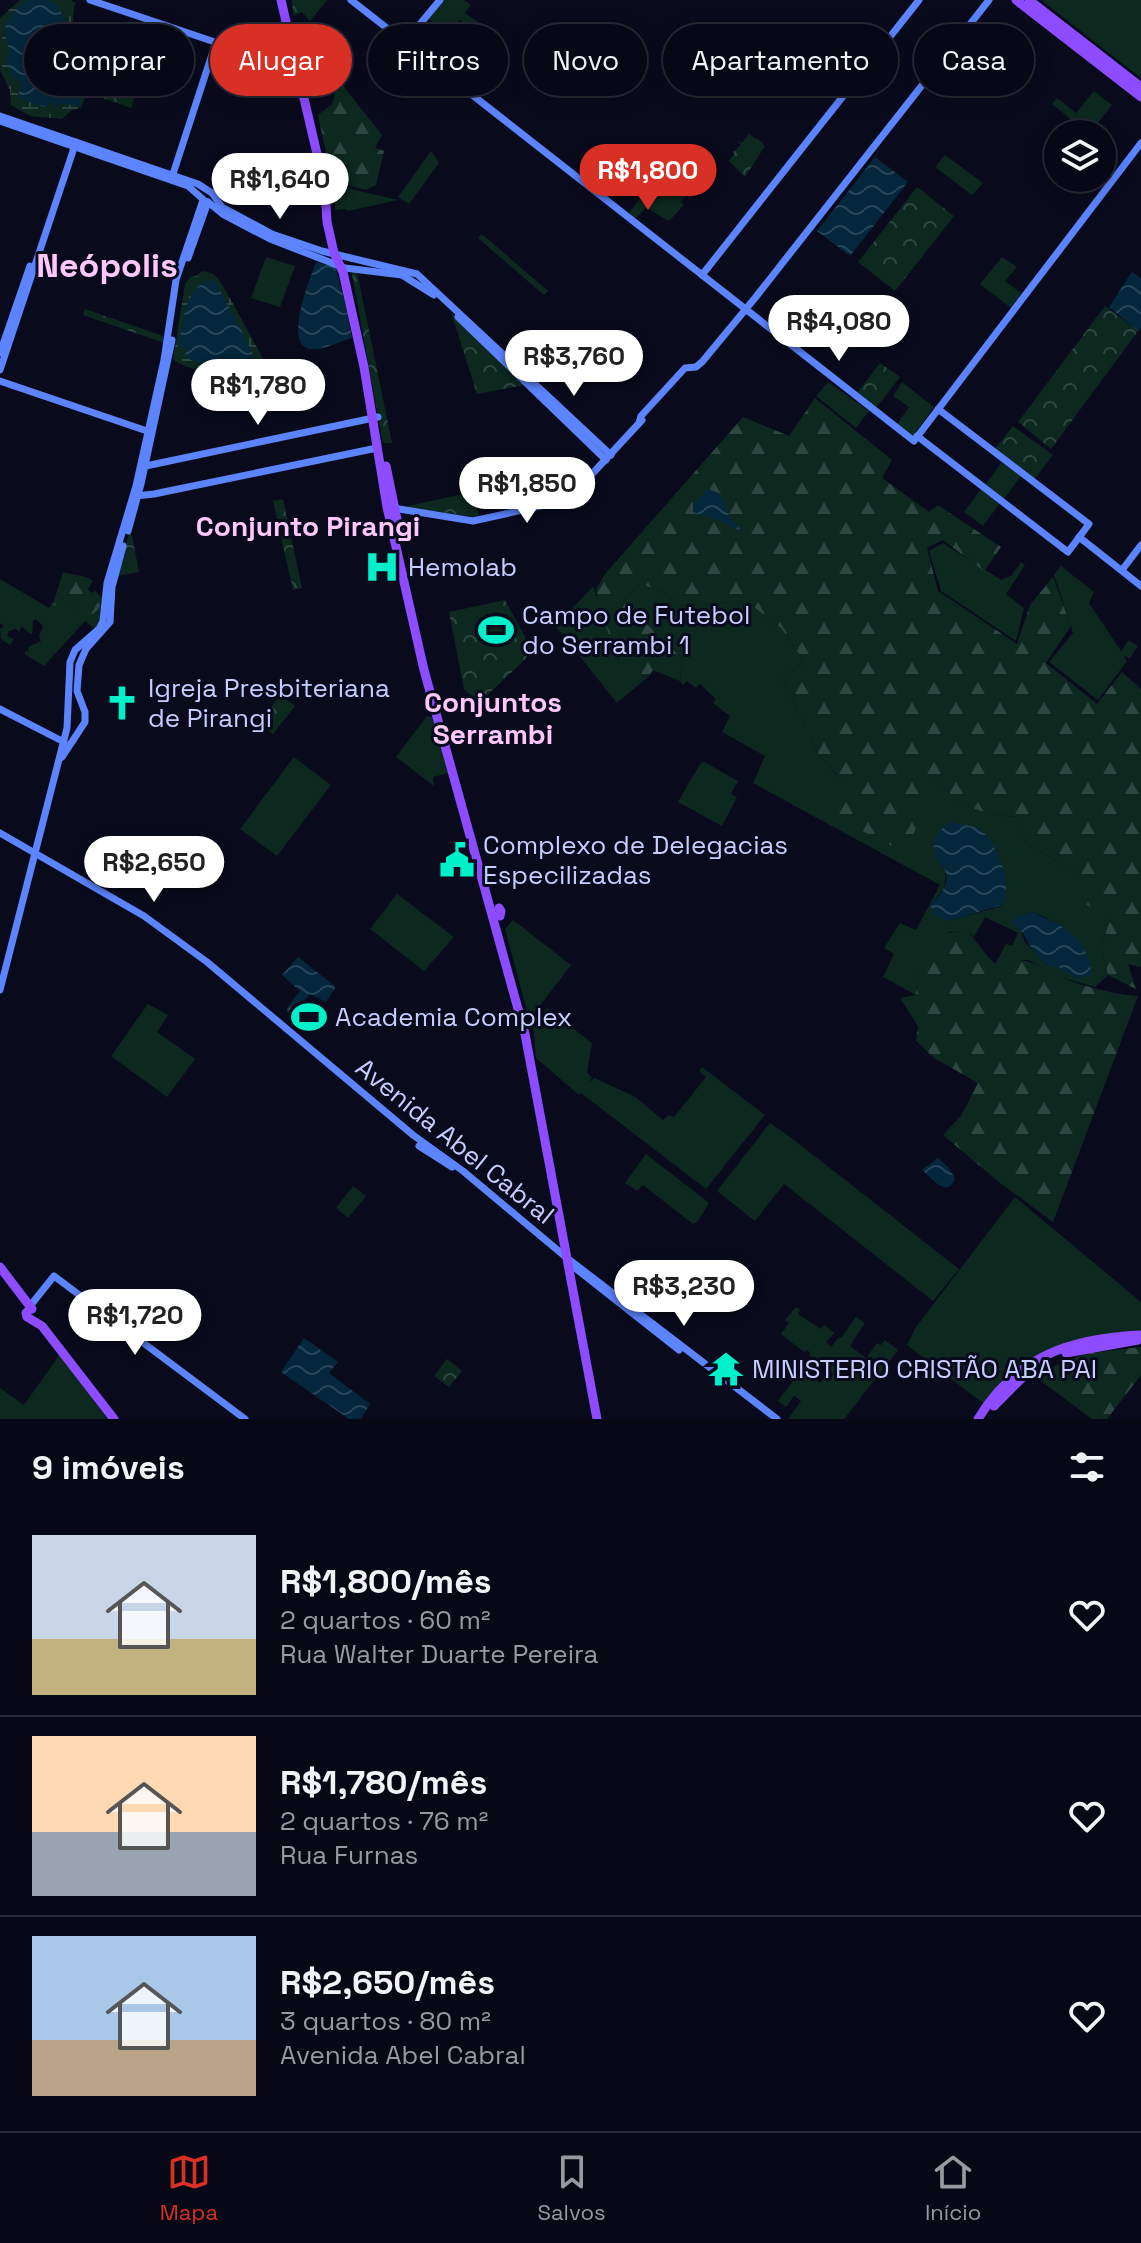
<!DOCTYPE html>
<html lang="pt">
<meta charset="utf-8">
<style>
:root{--surface:#070816;--page:#151623;--text:#f1f3f6;--muted:#989aa1;--line:#282935;--accent:#d93025}
body{margin:0;font-family:"Space Grotesk",sans-serif;background:var(--page);color:var(--text);height:100vh;display:flex;flex-direction:column;font-size:30px;white-space:nowrap}
*{box-sizing:border-box;margin:0}
p{font-size:26px;color:var(--muted)}
.icon{flex:none;width:44px;height:44px;fill:none;stroke:currentColor;stroke-width:2;stroke-linecap:round;stroke-linejoin:round}
.map{position:relative;height:1419px;overflow:hidden}
.drawer{display:flex;flex-direction:column;background:var(--surface);flex:1}
.drawer>*{flex:none}
.banner{position:absolute;left:24px;top:24px;width:1094px;height:72px;display:flex;gap:16px}
.tools{position:absolute;left:1044px;top:120px;display:grid;gap:16px}
.tools a{display:grid;place-items:center;width:72px;height:72px;border-radius:50%;background:var(--surface);box-shadow:0 4px 20px #0003,0 0 0 2px var(--line);font-size:40px}
.price{position:absolute;translate:-50% -68px;padding:0 18px;border-radius:28px;background:#fff;color:#222;font-size:26px;line-height:52px;filter:drop-shadow(0 2px 4px #0008)}
.price::after{content:'';position:absolute;left:50%;top:48px;width:24px;height:18px;margin-left:-12px;background:inherit;clip-path:polygon(0 0,100% 0,50% 100%)}
.price.active{background:var(--accent);color:#fff}
ul{padding:0;list-style:none}
li{display:flex;align-items:center;gap:24px;height:200px;padding:0 32px}
li+li{border-top:2px solid var(--line)}
li span{display:grid;place-items:center;flex:none;width:224px;height:160px;border-radius:0px;color:#555}
li>.icon{margin-inline-start:auto}
span .icon{width:96px;height:96px;fill:#fffc;stroke-width:1}
li b{font-size:34px}
h2{display:flex;justify-content:space-between;align-items:center;height:96px;padding:0 32px;font-size:34px}
.chip{padding:0 28px;border-radius:36px;background:var(--surface);box-shadow:0 4px 20px #0003,0 0 0 2px var(--line);font-size:28px;line-height:72px}
.chip.active{background:var(--accent);color:#fff}
.dock{display:flex;justify-content:space-around;align-items:center;height:112px;border-top:2px solid var(--line);background:var(--surface);font-size:22px;color:var(--muted)}
.dock a{display:grid;justify-items:center;gap:4px}
.dock .active{color:var(--accent)}
.map>svg:first-child{display:block}
</style>
<div class="map">
<svg width="1141" height="1419" viewBox="0 0 1141 1419">
<defs>
<pattern id="forest-firs" width="22" height="20" patternUnits="userSpaceOnUse" patternTransform="scale(2)"><rect width="22" height="20" fill="#0c281f"/><path d="M5 1l3.5 6h-7zM16 11l3.5 6h-7z" fill="#2e4641"/></pattern>
<pattern id="wetland-marsh" width="20" height="14" patternUnits="userSpaceOnUse" patternTransform="scale(2)"><rect width="20" height="14" fill="#0c281f"/><path d="M1 5h8M5 5V1M11 12h8M15 12V8" fill="none" stroke="#2e4641"/></pattern>
<pattern id="park-crowns" width="20" height="18" patternUnits="userSpaceOnUse" patternTransform="scale(2)"><rect width="20" height="18" fill="#0c281f"/><path d="M2 6a3 3 0 1 1 6 0M12 15a3 3 0 1 1 6 0" fill="none" stroke="#2e4641"/></pattern>
<pattern id="water-waves" width="16" height="10" patternUnits="userSpaceOnUse" patternTransform="scale(2)"><rect width="16" height="10" fill="#04273c"/><path d="M0 5q4-4 8 0t8 0" fill="none" stroke="#274559"/></pattern>
</defs>
<rect width="100%" height="100%" fill="#090b1d"/>
<g fill="#0c281f" fill-rule="evenodd">
<polygon points="445,0 464,0 471,5 465,13 484,26 477,34 460,20 447,33 428,19"/>
<polygon points="1041,0 1141,0 1141,78"/>
<polygon points="990,47 1008,61 979,96 969,87 980,72 973,65"/>
<polygon points="1094,91 1112,105 1089,134 1052,104 1057,98 1076,113"/>
<polygon points="431,151 439,163 409,204 398,197"/>
<polygon points="945,155 983,183 972,195 935,167"/>
<polygon points="288,156 311,163 305,183 281,177"/>
<polygon points="643,179 659,190 669,183 687,195 681,202 684,205 669,221 646,208 635,219 629,213 640,198 632,192"/>
<polygon points="343,187 398,200 348,211 345,209 335,210 335,192"/>
<polygon points="266,257 295,266 280,307 251,298"/>
<polygon points="1002,257 1017,267 1005,281 1021,293 1011,308 980,284"/>
<polygon points="828,382 869,411 856,428 816,396"/>
<polygon points="902,382 934,407 913,436 897,424 909,407 893,396"/>
<polygon points="1002,462 1021,476 1004,499 985,485"/>
<polygon points="981,489 1000,503 983,526 964,512"/>
<polygon points="943,543 1001,580 1012,575 1021,562 1025,565 1006,594 1024,608 1016,641 941,591 929,551"/>
<polygon points="1061,566 1094,592 1089,603 1121,651 1129,640 1138,646 1130,658 1124,656 1127,661 1098,700 1049,662 1073,633 1054,575"/>
<polygon points="0,579 49,608 53,602 53,604 67,601 76,603 79,613 97,610 101,604 100,619 95,629 85,621 44,666 25,654 26,650 29,654 28,647 41,641 39,635 43,626 36,619 33,621 32,634 26,631 22,626 19,632 16,629 9,631 7,636 14,639 10,645 1,639 0,629 4,626 0,623"/>
<path d="M640,584L662,591L680,605L746,601L782,629L804,661L783,679L817,752L841,780H935C966,808 977,814 1018,817L1026,843L1083,876L1110,919L1101,948L1108,975L1095,987L1060,977L1029,960H1018L1004,972L995,964L1006,944L1012,946L1018,933L985,917L974,937L968,931L949,932L918,969L916,995L883,977L894,954L884,948L900,923L916,930L940,885L753,783L765,756L722,732L730,716L713,703L716,699L700,684L696,688L687,681L683,685L680,681L682,658L623,601ZM952,822C978,831 999,845 1004,873C1006,883 1003,896 1002,906L948,921L930,906L944,888L946,872L938,861ZM1034,912L1063,927L1076,978L1059,966H1048L1025,942L1016,917Z"/>
<path d="M593,586L618,660L643,677L649,676L617,703L557,628C559,619 585,597 593,586Z"/>
<polygon points="427,716 432,717 449,773 433,777 434,786 396,757"/>
<polygon points="294,757 331,785 277,856 240,829"/>
<polygon points="704,762 738,781 731,794 737,797 722,826 678,802 700,764"/>
<polygon points="397,894 454,937 424,971 370,929"/>
<polygon points="513,920 571,965 532,1016 528,1015 505,929"/>
<polygon points="148,1004 168,1015 157,1032 195,1059 167,1097 111,1056"/>
<polygon points="547,1008 592,1043 587,1072 592,1078 589,1083 594,1078 634,1096 663,1120 669,1115 674,1117 706,1077 699,1071 702,1067 765,1115 706,1189 581,1093 579,1095 536,1058 533,1027"/>
<polygon points="770,1123 789,1136 959,1269 933,1301 784,1184 755,1221 717,1191"/>
<polygon points="646,1154 709,1203 698,1221 693,1224 643,1185 637,1191 625,1183"/>
<polygon points="353,1186 366,1196 348,1218 336,1208"/>
<path d="M1015,1197L1141,1302V1331C1070,1336 1030,1346 984,1404L907,1345L916,1327Z"/>
<polygon points="796,1307 800,1310 798,1314 821,1329 824,1325 834,1333 826,1342 831,1347 839,1337 841,1338 856,1317 865,1323 850,1346 866,1358 877,1343 881,1345 885,1340 898,1350 844,1419 788,1419 801,1401 794,1396 786,1407 778,1401 799,1373 808,1379 810,1376 821,1383 826,1373 831,1377 833,1374 809,1355 810,1352 806,1350 804,1352 781,1334 789,1323 785,1320"/>
<polygon points="60,1354 108,1419 0,1419 0,1388 24,1405"/>
</g>
<g fill="url(#forest-firs)">
<polygon points="312,59 340,78 347,91 382,135 375,148 384,151 376,185 366,190 344,184 334,190 318,115 332,104 336,90 321,90 319,81 308,65"/>
<path d="M815,398L892,460L882,478L929,512L938,505L1001,547L984,571L943,540L927,548L938,591L1017,644L1030,605L1053,577L1071,626L1046,663L1097,704L1122,672L1141,689V967L1128,964L1136,989L1108,975L1101,948L1110,919L1084,903L1083,876L1026,843L1018,817C977,814 966,808 935,780L906,853L837,818L841,780L817,752L783,679L804,661L782,629L746,601L680,605L662,591L640,584L623,601L682,658L680,681L653,670L649,676L632,677L622,668L598,606L596,589L605,574L743,417L789,436Z"/>
<path d="M63,572C74,576 85,574 93,581L88,589L91,593L95,591L102,598C101,612 91,616 79,618L76,603L72,605L67,601L56,606L53,604Z"/>
<path d="M968,931L988,957L1004,972L1018,960C1035,961 1044,969 1059,976C1078,985 1116,995 1138,996L1053,1222L999,1182L943,1135L961,1116L978,1083L934,1058L916,1041L918,1026L900,998L916,995L918,969L914,961C932,939 939,932 968,931Z"/>
<polygon points="1141,1347 1141,1375 1107,1419 1092,1419 1033,1375 1083,1354"/>
</g>
<g fill="url(#wetland-marsh)">
<path d="M20,0H71L76,3C68,21 77,49 94,61L95,72L81,108L72,110L62,119L30,116L11,105L10,90L0,70V18Z"/>
<path d="M202,271C206,272 211,272 214,275C222,279 259,353 268,367L261,370C229,374 203,377 173,360L185,284L190,277L197,276Z"/>
</g>
<g fill="url(#park-crowns)">
<polygon points="292,0 327,0 310,21 302,12 293,16"/>
<polygon points="107,65 133,74 129,84 138,87 131,108 96,96"/>
<polygon points="749,134 756,139 757,138 765,146 745,177 729,161 734,154 733,152 741,145 737,141 742,143"/>
<polygon points="917,187 954,216 895,291 858,262"/>
<polygon points="482,234 548,291 544,295 478,238"/>
<polygon points="351,269 357,272 392,443 383,443"/>
<polygon points="1105,306 1138,331 1051,449 1018,422"/>
<polygon points="85,309 163,336 164,343 83,315"/>
<polygon points="451,312 523,382 525,385 477,394"/>
<polygon points="880,363 900,377 876,408 857,393"/>
<polygon points="1013,426 1053,455 1034,480 995,449"/>
<polygon points="472,492 479,515 476,517 410,508 408,506"/>
<polygon points="283,499 302,588 293,590 273,501"/>
<polygon points="131,531 139,572 118,576 129,533"/>
<polygon points="505,600 533,652 479,703 464,689 449,612"/>
<polygon points="280,695 295,706 273,734 259,723"/>
<polygon points="447,1359 462,1371 449,1387 434,1376"/>
</g>
<g fill="url(#water-waves)">
<path d="M27,0C34,0 45,0 52,1C61,5 86,62 90,74L78,106L59,103L56,108L50,102L45,107L18,98L21,82L12,76L6,60L10,51C0,25 6,17 27,0Z"/>
<polygon points="875,157 908,182 850,256 817,231"/>
<path d="M316,262L335,267L345,301L352,338C341,341 326,349 314,349C280,351 311,276 316,262Z"/>
<polygon points="1132,272 1141,278 1141,328 1138,331 1109,307"/>
<path d="M207,280L215,281C229,308 245,335 257,363L254,366C229,368 207,370 185,357L186,348H182L178,344C186,319 181,296 207,280Z"/>
<polygon points="708,489 721,494 731,520 746,534 718,520 693,512 693,505"/>
<path d="M952,822C961,825 975,825 982,831C998,845 1014,887 1002,905L948,921L937,916L930,906C938,897 949,886 946,873C946,870 940,864 939,862C928,845 935,830 952,822Z"/>
<path d="M1034,912C1043,919 1054,921 1063,927C1079,938 1093,957 1091,976L1076,978L1059,967L1048,966C1038,956 1030,948 1024,935C1021,929 1014,927 1011,921L1016,917Z"/>
<polygon points="298,957 336,987 326,1002 310,994 293,1013 288,1014 287,1008 300,991 282,975"/>
<path d="M938,1158L948,1167L955,1178C948,1200 932,1178 922,1170Z"/>
<polygon points="304,1338 338,1362 329,1373 370,1404 361,1419 349,1419 281,1372"/>
</g>
<g fill="none" stroke-linecap="round" stroke-linejoin="round">
<g stroke="#5c84ff" stroke-width="7">
<polyline points="90,0 292,68 303,67"/>
<polyline points="351,0 914,441 1141,143"/>
<polyline points="405,42 440,0"/>
<polyline points="0,116 198,184 212,193 222,207 272,234 322,251 417,274 611,455"/>
<polyline points="0,121 188,186 205,201"/>
<polyline points="172,177 216,42"/>
<polyline points="208,202 224,215 270,239 345,268 402,275 434,295"/>
<polyline points="188,258 208,202"/>
<polyline points="702,275 919,0"/>
<polyline points="458,317 606,460"/>
<polyline points="0,353 30,266"/>
<polyline points="0,370 76,142"/>
<polyline points="0,381 150,432"/>
<polyline points="639,423 641,416 685,368 696,367 702,362 755,298 989,0"/>
<polyline points="917,436 1068,552 1089,524 938,409"/>
<polyline points="141,467 378,417"/>
<polyline points="136,496 154,494 377,448"/>
<polyline points="393,508 473,521 568,500 642,420"/>
<polyline points="128,531 141,484 172,340"/>
<polyline points="1079,537 1141,586"/>
<polyline points="1122,570 1141,545"/>
<polyline points="0,709 64,742"/>
<polyline points="62,757 85,722 85,712 77,691 79,665 86,649 110,622 112,587 123,546"/>
<polyline points="0,833 144,916 207,962 413,1135 463,1171 567,1258 777,1419"/>
<polyline points="0,990 67,728 70,662 75,650 99,629 103,621 107,583 136,486 164,360 176,280 203,200"/>
<polyline points="419,1146 452,1167"/>
<polyline points="570,1264 679,1350"/>
<polyline points="30,1306 54,1276 245,1419"/>
</g>
<g stroke="#8d4cff" stroke-width="9">
<polyline points="281,0 325,188 327,222 334,253 343,272 364,367 387,507 424,670 525,1034 597,1419"/>
<polyline points="1016,0 1141,97"/>
<polyline points="1029,0 1141,87"/>
<polyline points="386,466 400,534"/>
<polyline points="499,908 501,911 500,916"/>
<polyline points="0,1267 32,1309"/>
<polyline points="30,1309 26,1313 27,1317 42,1326 114,1419"/>
<polyline points="1066,1353 1138,1340"/>
<polyline points="994,1406 1028,1372"/>
<path d="M978,1419C1016,1356 1071,1338 1141,1335"/>
</g>
</g>
<defs>
<g id="hospital-bare" transform="scale(2.76)"><path d="M-5-5h3v3.5h4V-5h3V5h-3V1.5h-4V5h-3Z" fill="#00f0c9" stroke="#090b1d" stroke-width="2.5" paint-order="stroke"/></g>
<g id="stadium-bare" transform="scale(2.76)"><path d="M0-5a6.5 5 0 1 0 0 10a6.5 5 0 1 0 0-10ZM-3.5-1.8h7v3.6h-7Z" fill="#00f0c9" stroke="#090b1d" stroke-width="2.5" paint-order="stroke"/></g>
<g id="church-bare" transform="scale(2.76)"><path d="M-1.2-6h2.4v3.5h3.3v2.4h-3.3V6h-2.4V-.1h-3.3v-2.4h3.3Z" fill="#00f0c9" stroke="#090b1d" stroke-width="2.5" paint-order="stroke"/></g>
<g id="civic-bare" transform="scale(2.76)"><path d="M-.6-6.5H3V-4.5H.6V-3L4-1V1h2V6H-6V1h2V-1L-.6-3ZM-1.2 2.5V6h2.4V2.5Z" fill="#00f0c9" stroke="#090b1d" stroke-width="2.5" paint-order="stroke"/></g>
<g id="temple-bare" transform="scale(2.76)"><path d="M0-6L5-2H3V0L6.5 2.5H4V6H1.5V3h-3V6H-4V2.5H-6.5L-3 0V-2H-5Z" fill="#00f0c9" stroke="#090b1d" stroke-width="2.5" paint-order="stroke"/></g>
</defs>
<g fill-rule="evenodd">
<use href="#hospital-bare" x="382" y="567"/>
<use href="#stadium-bare" x="496" y="630"/>
<use href="#church-bare" x="122" y="703"/>
<use href="#civic-bare" x="457" y="860"/>
<use href="#stadium-bare" x="309" y="1017"/>
<use href="#temple-bare" x="726" y="1369"/>
</g>
<g text-anchor="middle" dominant-baseline="central" stroke-width="6" stroke-linejoin="round" paint-order="stroke">
<g font-size="26" fill="#c5ceff" stroke="#090b1d" text-anchor="start">
<text x="408" y="567">Hemolab</text>
<text x="522" y="615">Campo de Futebol<tspan x="522" dy="30">do Serrambi 1</tspan></text>
<text x="148" y="688">Igreja Presbiteriana<tspan x="148" dy="30">de Pirangi</tspan></text>
<text x="483" y="845">Complexo de Delegacias<tspan x="483" dy="30">Especilizadas</tspan></text>
<text x="335" y="1017">Academia Complex</text>
<text x="752" y="1369">MINISTERIO CRISTÃO ABA PAI</text>
</g>
<g font-size="26" fill="#c5ceff" stroke="#090b1d">
<text transform="translate(455 1141) rotate(39)">Avenida Abel Cabral</text>
</g>
<g font-size="28" font-weight="bold" fill="#ffc7fa" stroke="#090b1d">
<text x="308" y="526">Conjunto Pirangi</text>
<text x="493" y="702">Conjuntos<tspan x="493" dy="32">Serrambi</tspan></text>
</g>
<g font-size="34" font-weight="bold" fill="#ffc7fa" stroke="#090b1d">
<text x="107" y="265">Neópolis</text>
</g>
</g>
</svg>
<div class="tools">
<a><svg class="icon" aria-label="layers" viewBox="0 0 24 24"><path d="M12 4l9 5-9 5-9-5zM3 14l9 5 9-5"/></svg></a>
</div>
<b class="price active" style="left:648px;top:212px">R$1,800</b>
<b class="price" style="left:280px;top:221px">R$1,640</b>
<b class="price" style="left:839px;top:363px">R$4,080</b>
<b class="price" style="left:574px;top:398px">R$3,760</b>
<b class="price" style="left:258px;top:427px">R$1,780</b>
<b class="price" style="left:527px;top:525px">R$1,850</b>
<b class="price" style="left:154px;top:904px">R$2,650</b>
<b class="price" style="left:684px;top:1328px">R$3,230</b>
<b class="price" style="left:135px;top:1357px">R$1,720</b>
<div class="banner">
<a class="chip">Comprar</a>
<a class="chip active">Alugar</a>
<a class="chip">Filtros</a>
<a class="chip">Novo</a>
<a class="chip">Apartamento</a>
<a class="chip">Casa</a>
</div>
</div>
<section class="drawer">
<h2>9 imóveis<svg class="icon" aria-label="filters" viewBox="0 0 24 24"><path d="M4 7h16M4 17h16"/><circle cx="9" cy="7" r="2"/><circle cx="15" cy="17" r="2"/></svg></h2>
<ul>
<li><span style="background:linear-gradient(#c9d6e8 65%,#c2b280 0)"><svg class="icon" aria-label="home" viewBox="0 0 24 24"><path d="M3 11l9-7 9 7M6 9v11h12V9"/></svg></span><div><b>R$1,800/mês</b><p>2 quartos · 60 m²</p><p>Rua Walter Duarte Pereira</p></div><svg class="icon" aria-label="heart" viewBox="0 0 24 24"><path d="M12 20l-8-8c-3-5 5-10 8-4 3-6 11-1 8 4z"/></svg></li>
<li><span style="background:linear-gradient(#ffd9b3 60%,#9aa5b1 0)"><svg class="icon" aria-label="home" viewBox="0 0 24 24"><path d="M3 11l9-7 9 7M6 9v11h12V9"/></svg></span><div><b>R$1,780/mês</b><p>2 quartos · 76 m²</p><p>Rua Furnas</p></div><svg class="icon" aria-label="heart" viewBox="0 0 24 24"><path d="M12 20l-8-8c-3-5 5-10 8-4 3-6 11-1 8 4z"/></svg></li>
<li><span style="background:linear-gradient(#a9c7e8 65%,#b9a48a 0)"><svg class="icon" aria-label="home" viewBox="0 0 24 24"><path d="M3 11l9-7 9 7M6 9v11h12V9"/></svg></span><div><b>R$2,650/mês</b><p>3 quartos · 80 m²</p><p>Avenida Abel Cabral</p></div><svg class="icon" aria-label="heart" viewBox="0 0 24 24"><path d="M12 20l-8-8c-3-5 5-10 8-4 3-6 11-1 8 4z"/></svg></li>
</ul>
</section>
<nav class="dock">
<a class="active"><svg class="icon" aria-label="map" viewBox="0 0 24 24"><path d="M3 6l6-2 6 2 6-2v14l-6 2-6-2-6 2zM9 4v14M15 6v14"/></svg>Mapa</a>
<a><svg class="icon" aria-label="saved" viewBox="0 0 24 24"><path d="M7 4h10v16l-5-4-5 4z"/></svg>Salvos</a>
<a><svg class="icon" aria-label="home" viewBox="0 0 24 24"><path d="M3 11l9-7 9 7M6 9v11h12V9"/></svg>Início</a>
</nav>
